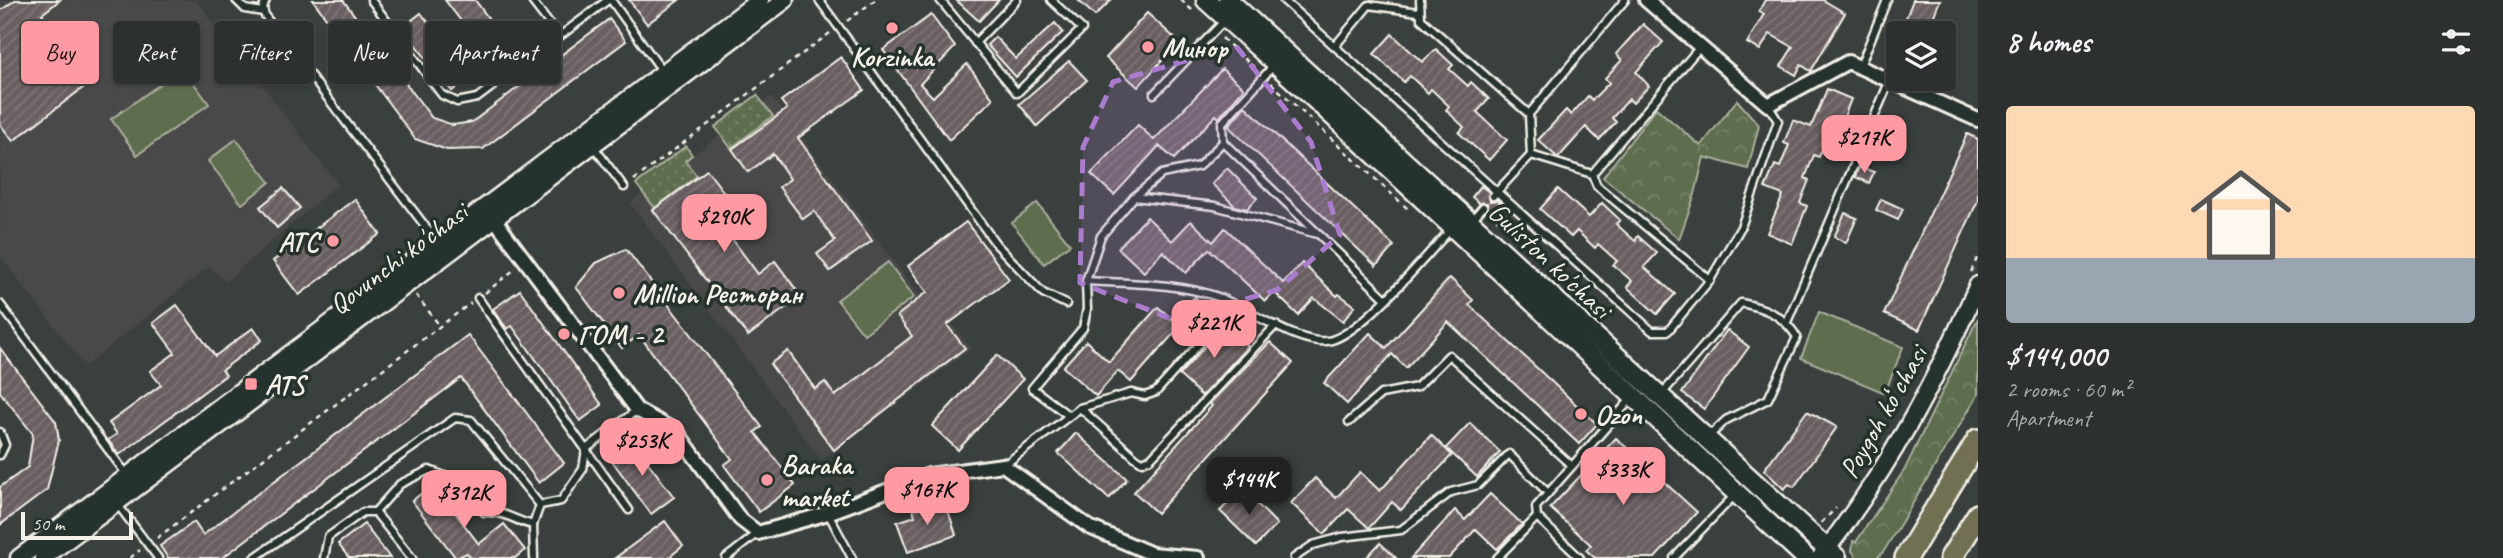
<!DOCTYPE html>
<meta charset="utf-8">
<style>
:root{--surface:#2c302e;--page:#343836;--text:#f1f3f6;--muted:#a6a9aa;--line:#484b4a;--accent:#ff9aa2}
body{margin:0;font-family:Caveat,sans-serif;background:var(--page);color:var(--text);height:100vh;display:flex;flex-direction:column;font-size:26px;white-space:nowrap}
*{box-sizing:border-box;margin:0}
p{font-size:23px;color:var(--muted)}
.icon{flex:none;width:38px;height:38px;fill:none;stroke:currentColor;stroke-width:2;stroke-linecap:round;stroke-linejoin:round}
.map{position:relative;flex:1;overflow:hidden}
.panel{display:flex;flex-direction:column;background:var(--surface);width:525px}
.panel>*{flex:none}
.hud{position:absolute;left:21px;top:21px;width:665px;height:63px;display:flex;gap:14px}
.tools{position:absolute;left:1886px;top:21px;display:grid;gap:14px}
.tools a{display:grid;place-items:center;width:70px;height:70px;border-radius:7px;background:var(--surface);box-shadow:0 2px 5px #0004,0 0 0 2px var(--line);font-size:35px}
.scale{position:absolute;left:21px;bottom:18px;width:112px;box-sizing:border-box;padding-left:7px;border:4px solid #f4f1e8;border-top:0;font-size:19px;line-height:24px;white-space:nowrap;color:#f4f1e8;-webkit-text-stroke:5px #26332d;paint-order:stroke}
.price{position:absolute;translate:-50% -60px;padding:0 16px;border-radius:14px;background:var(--accent);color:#111;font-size:23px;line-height:46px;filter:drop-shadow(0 2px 4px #0008)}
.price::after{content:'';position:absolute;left:50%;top:42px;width:21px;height:16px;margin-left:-10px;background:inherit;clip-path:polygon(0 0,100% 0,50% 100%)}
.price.active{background:#222;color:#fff}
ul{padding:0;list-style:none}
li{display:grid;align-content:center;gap:14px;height:371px;padding:0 28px}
li span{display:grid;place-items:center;height:217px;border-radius:7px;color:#555}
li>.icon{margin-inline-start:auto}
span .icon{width:126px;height:126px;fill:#fffc;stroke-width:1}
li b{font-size:30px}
h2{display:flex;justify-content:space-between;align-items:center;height:84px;padding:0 28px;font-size:30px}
.tag{padding:0 24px;border-radius:7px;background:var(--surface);box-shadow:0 2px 5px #0004,0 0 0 2px var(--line);font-size:24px;line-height:63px}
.tag.active{background:var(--accent);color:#111}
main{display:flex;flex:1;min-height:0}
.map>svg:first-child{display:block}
</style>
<main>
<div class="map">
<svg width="1978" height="558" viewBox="0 0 1978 558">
<defs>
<pattern id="grass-dots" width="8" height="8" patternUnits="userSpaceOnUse" patternTransform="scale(1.75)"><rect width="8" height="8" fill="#5f6d4f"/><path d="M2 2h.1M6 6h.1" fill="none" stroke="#778268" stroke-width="1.8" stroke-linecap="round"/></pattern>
<pattern id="forest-crowns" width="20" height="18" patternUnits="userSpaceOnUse" patternTransform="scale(1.75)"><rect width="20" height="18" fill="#5f6d4f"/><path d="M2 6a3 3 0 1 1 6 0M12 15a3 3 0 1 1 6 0" fill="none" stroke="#778268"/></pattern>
<pattern id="building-hatch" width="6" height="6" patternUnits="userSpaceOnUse" patternTransform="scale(1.75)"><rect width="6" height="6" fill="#695e61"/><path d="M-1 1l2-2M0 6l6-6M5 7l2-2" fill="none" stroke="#7f7678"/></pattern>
</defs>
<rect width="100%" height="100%" fill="#3a403d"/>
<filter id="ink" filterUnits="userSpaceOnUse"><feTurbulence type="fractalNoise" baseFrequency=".0143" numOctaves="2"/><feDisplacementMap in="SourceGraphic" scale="14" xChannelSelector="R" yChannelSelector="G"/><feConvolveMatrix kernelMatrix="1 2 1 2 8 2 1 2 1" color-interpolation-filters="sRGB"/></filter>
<g filter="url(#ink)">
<g fill="#484948">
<polygon points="0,0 196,0 338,184 225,282 209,266 85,366 0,256"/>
<polygon points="771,96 920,296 927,291 971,349 821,460 630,203"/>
</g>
<g fill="url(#grass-dots)" stroke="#aaaf9c" stroke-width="2">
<polygon points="757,95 773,116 731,148 715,127"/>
<polygon points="686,146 692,155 685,161 697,176 655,208 636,184"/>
</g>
<g fill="url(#forest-crowns)" stroke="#aaaf9c" stroke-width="2">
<polygon points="1737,100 1759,125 1748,169 1704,157 1695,194 1679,239 1603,177 1656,108 1701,146"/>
<polygon points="1978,318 1978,395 1884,551 1877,558 1857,558 1852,551 1853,541 1856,542 1905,469"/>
</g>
<g fill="#5f6d4f" stroke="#aaaf9c" stroke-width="2">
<polygon points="183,68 209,104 137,155 111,119"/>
<polygon points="236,139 270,182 242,204 208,161"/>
<polygon points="1037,203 1070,244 1044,264 1012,223"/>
<polygon points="888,262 914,297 864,334 837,300"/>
<polygon points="1819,312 1903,347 1885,393 1801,358"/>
</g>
<g fill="url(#building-hatch)" stroke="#f4f1e8" stroke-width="2">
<polygon points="15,0 60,0 42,14 92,81 13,141 0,124 0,11"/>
<polygon points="313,0 343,0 432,118 453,125 472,122 609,19 626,41 483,149 447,150 415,139"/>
<polygon points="445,0 475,0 505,41 487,55"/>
<polygon points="629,0 679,0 647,24"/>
<polygon points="956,0 999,0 979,21"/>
<polygon points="1078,0 1111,0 1095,16"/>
<polygon points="1765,0 1823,0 1845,13 1811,71 1801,65 1796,75 1781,66 1793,47 1770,34 1760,50 1747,43 1764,14 1759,11"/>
<polygon points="1913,0 1940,0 1927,33 1900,33"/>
<polygon points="421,13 471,76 452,91 402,28"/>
<polygon points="1147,13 1179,42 1138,87 1106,58"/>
<polygon points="931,15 955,47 920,84 933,97 967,64 993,99 949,140 883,50"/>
<polygon points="1055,23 1063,32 1016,77 987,45 995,37 1016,59"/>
<polygon points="1643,24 1663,42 1636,72 1649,86 1633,103 1629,99 1612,118 1616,122 1599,140 1586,127 1558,158 1538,140 1566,110 1571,115 1588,96 1592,100 1609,83 1605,78 1622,60 1616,54"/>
<polygon points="1392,34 1422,62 1436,49 1453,65 1449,69 1468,86 1471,82 1489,99 1477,112 1507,140 1489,160 1459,133 1464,127 1446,110 1449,106 1431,89 1428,93 1410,76 1404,82 1374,54"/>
<polygon points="841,57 864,90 798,138 872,241 830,271 817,254 835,241 814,211 803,219 779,187 790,179 773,154 748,172 732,149 787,109 781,101"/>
<polygon points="1069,61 1087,80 1037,126 1019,104"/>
<polygon points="1222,69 1244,88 1219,118 1216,115 1174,159 1159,146 1114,195 1091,174 1138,125 1154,140"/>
<polygon points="1827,89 1851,99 1836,137 1828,134 1819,157 1814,155 1805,178 1809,180 1800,203 1807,206 1792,244 1767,233 1783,195 1765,188 1775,165 1780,167 1789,145 1784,143 1793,120 1811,127"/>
<polygon points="1245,106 1394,246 1376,266 1228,126"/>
<polygon points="1967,134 1978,139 1978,200 1919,330 1884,314"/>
<polygon points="1859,167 1874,172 1869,183 1855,177"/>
<polygon points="1227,168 1257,198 1247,209 1235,206 1212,184"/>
<polygon points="707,170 741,215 724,228 758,274 775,261 801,296 748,336 653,210"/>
<polygon points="1481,186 1489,192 1490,201 1497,200 1509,210 1499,221 1488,210 1487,203 1479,203 1472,197"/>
<polygon points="283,188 300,208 277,228 260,207"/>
<polygon points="1558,189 1589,217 1602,203 1620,220 1616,224 1635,241 1638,236 1657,253 1644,267 1675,294 1657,314 1627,287 1632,281 1613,265 1617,261 1598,244 1595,248 1577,231 1571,237 1540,209"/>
<polygon points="355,199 380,234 299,295 273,261"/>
<polygon points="1881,199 1903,209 1898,220 1876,210"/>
<polygon points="1845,213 1857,218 1846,243 1834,237"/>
<polygon points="1147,217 1172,241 1191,221 1213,242 1225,228 1283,283 1302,263 1337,296 1339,294 1355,306 1343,321 1314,298 1298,315 1274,292 1265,301 1209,249 1186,273 1163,251 1144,272 1118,248"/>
<polygon points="966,222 1009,279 947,325 965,348 834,450 770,364 788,351 815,389 825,382 835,396 912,336 897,316 927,292 908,266"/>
<polygon points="626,249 762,427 755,432 795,485 759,512 724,465 732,459 639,335 622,348 576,287 596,263"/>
<polygon points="1450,278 1473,300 1469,305 1597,424 1579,444 1448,322 1406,368 1392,354 1347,404 1324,383 1370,333 1386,348"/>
<polygon points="520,290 602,405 580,421 512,326 507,329 493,309"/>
<polygon points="1195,297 1204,306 1192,318 1190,315 1131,382 1118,371 1096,396 1063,367 1086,341 1109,362 1158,307 1172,319"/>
<polygon points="177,305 215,356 253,328 262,340 222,370 226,375 119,455 108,440 117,434 109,423 161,385 150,371 175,353 153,323"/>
<polygon points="1225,324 1248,346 1202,396 1179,375"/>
<polygon points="1727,330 1749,347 1704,409 1682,393"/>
<polygon points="468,335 564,463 539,483 461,378 222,558 168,558 160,546 194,522 203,535"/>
<polygon points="1270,342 1293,363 1157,513 1134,492 1212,406 1210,403"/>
<polygon points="0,348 56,422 59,440 47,490 0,525 0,487 28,467 33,434 0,392"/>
<polygon points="997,355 1023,379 958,450 932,426"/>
<polygon points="1807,411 1837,427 1794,487 1789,484 1784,489 1764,470"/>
<polygon points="1470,423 1500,452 1477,477 1446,448"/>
<polygon points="1076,433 1127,479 1109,499 1058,453"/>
<polygon points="1431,435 1452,455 1401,510 1392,502 1369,528 1348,509 1324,534 1291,503 1315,478 1336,498 1360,472 1380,491"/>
<polygon points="1616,438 1697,512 1655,558 1595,558 1586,550 1591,545 1550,508"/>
<polygon points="632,441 674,497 651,514 610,458"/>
<polygon points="433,484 479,544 504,524 525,550 515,558 471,558 467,553 456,558 412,501"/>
<polygon points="1242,489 1277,524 1256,546 1220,511"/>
<polygon points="1490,494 1522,524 1497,549 1476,529 1449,558 1411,558 1455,510 1465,520"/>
<polygon points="946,504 956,535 908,552 897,522 915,516 913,510 927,505 929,510"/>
<polygon points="665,521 683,546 668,558 615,558"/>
<polygon points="364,524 390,558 349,558 338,544"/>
<polygon points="1380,543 1396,558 1366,558"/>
</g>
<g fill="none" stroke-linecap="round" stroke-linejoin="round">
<g stroke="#f4f1e8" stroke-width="11">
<g id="service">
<polyline points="236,0 245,9 263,12"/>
<polyline points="266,0 263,8 265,16 438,243"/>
<polyline points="371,0 442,95 457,102 477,98 608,0"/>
<polyline points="531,0 558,35"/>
<polyline points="611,0 663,72"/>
<polyline points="819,0 996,244 1043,293 1066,304"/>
<polyline points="940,0 1017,93 1082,29 1051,0"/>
<polyline points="1283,0 1652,331 1668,331 1710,280 1741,227 1778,121 1768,105"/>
<polyline points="1420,0 1421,19 1529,114 1531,155"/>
<polyline points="975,43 1017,0"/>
<polyline points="1335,46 1369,5 1418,12"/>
<polyline points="1699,48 1592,174 1597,186 1710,280"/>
<polyline points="1860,66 1887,0"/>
<polyline points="1154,94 1225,20"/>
<polyline points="1529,114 1625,0"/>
<polyline points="1223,142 1222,123 1274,65"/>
<polyline points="594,147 624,187"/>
<polyline points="1493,196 1531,155 1592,174"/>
<polyline points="1134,197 1162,174 1199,166 1223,142 1386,299"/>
<polyline points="1471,221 1483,207"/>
<path d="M1086,281C1131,284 1175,282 1218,297C1246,307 1303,349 1332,340C1368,328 1425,256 1453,227"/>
<polyline points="478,298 629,510"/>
<polyline points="0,304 127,475"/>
<polyline points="1787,322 1890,80"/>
<path d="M1661,395L1741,303C1766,308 1783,315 1797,337L1768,399L1726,420L1707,438"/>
<polyline points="1080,408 1131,393 1145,396 1156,392 1234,305"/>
<polyline points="1069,416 1032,388 1083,328 1087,309 1086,281 1101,236 1134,197 1215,206 1317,234"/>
<polyline points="1349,422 1381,394 1417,387 1449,355 1572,466"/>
<polyline points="0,432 5,445 0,455"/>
<polyline points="1004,465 1080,408 1136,458 1142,462 1150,459 1276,325"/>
<polyline points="118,505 158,558"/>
<path d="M375,512L400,484L429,470L450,478L484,512C509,512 511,520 533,525"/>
<polyline points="828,513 852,558"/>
<polyline points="254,558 455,418 471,420 540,505"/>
<polyline points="324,558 328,537 363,512 375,512 412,558"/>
<polyline points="534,558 533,525 540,505 561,501 583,469 586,449 637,410"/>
<polyline points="726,558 758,533"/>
<polyline points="1294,558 1313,545 1342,537 1401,530 1451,492 1478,485 1509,454 1548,493"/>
<polyline points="1497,558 1537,517"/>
<polyline points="1580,558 1537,517 1536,507 1631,399"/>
<polyline points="1674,558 1735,495"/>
</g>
</g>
<g stroke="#f4f1e8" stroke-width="18">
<g id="minor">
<polyline points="1646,0 1768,105 1848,62 1978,120"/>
<polyline points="489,212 637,410 677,432 740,519 758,533 828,513 929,475 1003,465 1089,527 1152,554 1198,558"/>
</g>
</g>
<g stroke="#f4f1e8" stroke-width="21">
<g id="tertiary">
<polyline points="19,558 760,0"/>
<polyline points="43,558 785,0"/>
<path d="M1820,558C1889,468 1932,388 1978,285"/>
</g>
</g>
<g stroke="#f4f1e8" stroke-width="23">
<g id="secondary">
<path d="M1206,0C1409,183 1606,372 1806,558"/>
<polyline points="1228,0 1837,558"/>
</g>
</g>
<g stroke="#f4f1e8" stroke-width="26">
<g id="trunk">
<polyline points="1906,558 1978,440"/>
<polyline points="1951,558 1978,515"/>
</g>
</g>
<g stroke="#f4f1e8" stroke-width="2.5" stroke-dasharray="5 5" stroke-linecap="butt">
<polyline points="1181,0 1194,12"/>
<polyline points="847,21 875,0"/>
<polyline points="1222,38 1256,69"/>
<polyline points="1271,83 1408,209"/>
<polyline points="634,180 830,33"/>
<polyline points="1971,272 1978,256"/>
<polyline points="485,293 515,269"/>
<polyline points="416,295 440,326"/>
<polyline points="1821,523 1836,508"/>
<polyline points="157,538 471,303"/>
<polyline points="130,558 140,550"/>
</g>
<use href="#service" stroke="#26332d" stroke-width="6"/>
<use href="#minor" stroke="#26332d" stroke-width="12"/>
<use href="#tertiary" stroke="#26332d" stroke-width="16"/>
<use href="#secondary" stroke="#26332d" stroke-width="18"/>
<use href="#trunk" stroke="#716f52" stroke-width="21"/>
</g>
</g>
<path fill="#ab7bcf" fill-opacity="0.2" stroke="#ab7bcf" stroke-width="5" stroke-dasharray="14 9" stroke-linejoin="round" d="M1236,46L1311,142L1340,235L1277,290L1174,320L1080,283L1083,147L1113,82Z"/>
<g fill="#ff9aa2" stroke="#26332d" stroke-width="2.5">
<circle cx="892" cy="28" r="7"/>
<circle cx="1148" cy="47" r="7"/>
<circle cx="333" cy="241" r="7"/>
<circle cx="619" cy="293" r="7"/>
<circle cx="564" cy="334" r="7"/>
<rect x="244" y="377" width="14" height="14" rx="3.5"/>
<circle cx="1581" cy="414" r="7"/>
<circle cx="767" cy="480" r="7"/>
</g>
<g text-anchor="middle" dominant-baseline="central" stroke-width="7" stroke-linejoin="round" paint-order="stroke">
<g font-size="28" font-weight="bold" fill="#f4f1e8" stroke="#26332d" text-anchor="start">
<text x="1162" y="47">Минор</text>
<text x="892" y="56" text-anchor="middle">Korzinka</text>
<text x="319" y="241" text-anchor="end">АТС</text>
<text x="633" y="293">Million Ресторан</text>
<text x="578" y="334">ГОМ - 2</text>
<text x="265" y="384">ATS</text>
<text x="1595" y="414">Ozon</text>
<text x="781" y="464">Baraka<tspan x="781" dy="32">market</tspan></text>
</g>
<g font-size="28" fill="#f4f1e8" stroke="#26332d">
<text transform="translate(398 258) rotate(-37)">Qovunchi ko'chasi</text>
<text transform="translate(1550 260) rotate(43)">Guliston ko'chasi</text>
<text transform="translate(1883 412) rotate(-60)">Poygoh koʻchasi</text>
</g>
</g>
</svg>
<div class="tools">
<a><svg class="icon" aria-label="layers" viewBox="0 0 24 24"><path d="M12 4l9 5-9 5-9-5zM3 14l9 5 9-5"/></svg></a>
</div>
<div class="scale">50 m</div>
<b class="price" style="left:1864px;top:175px">$217K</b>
<b class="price" style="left:724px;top:254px">$290K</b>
<b class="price" style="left:1214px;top:360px">$221K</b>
<b class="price" style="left:642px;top:478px">$253K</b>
<b class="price" style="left:1623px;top:507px">$333K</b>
<b class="price active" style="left:1249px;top:517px">$144K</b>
<b class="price" style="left:927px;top:527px">$167K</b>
<b class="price" style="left:464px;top:530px">$312K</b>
<div class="hud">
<a class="tag active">Buy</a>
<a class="tag">Rent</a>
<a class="tag">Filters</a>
<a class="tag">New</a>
<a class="tag">Apartment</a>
</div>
</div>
<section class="panel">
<h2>8 homes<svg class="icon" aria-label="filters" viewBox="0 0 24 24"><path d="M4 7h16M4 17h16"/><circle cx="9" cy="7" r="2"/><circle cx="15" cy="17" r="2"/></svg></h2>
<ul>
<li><span style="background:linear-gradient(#ffd9b3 70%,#9aa5b1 0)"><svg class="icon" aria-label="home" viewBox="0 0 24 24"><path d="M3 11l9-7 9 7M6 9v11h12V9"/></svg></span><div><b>$144,000</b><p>2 rooms · 60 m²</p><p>Apartment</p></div></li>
</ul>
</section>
</main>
